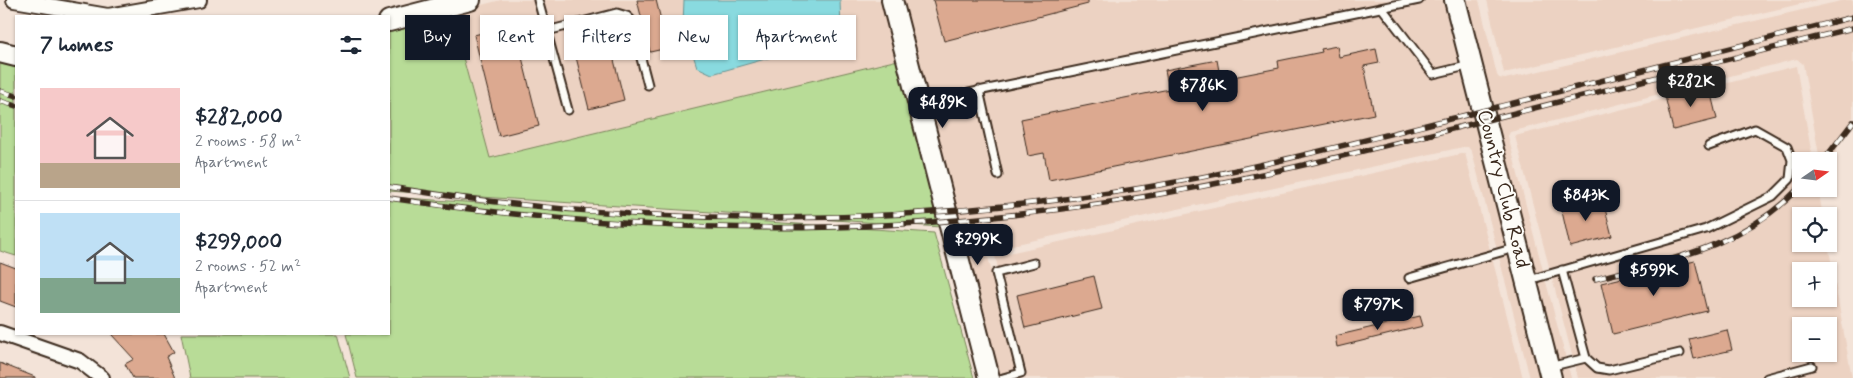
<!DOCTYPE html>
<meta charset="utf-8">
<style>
:root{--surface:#fff;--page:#f6f6f7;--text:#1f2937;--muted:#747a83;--line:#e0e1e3;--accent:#111827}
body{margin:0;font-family:Mynerve,sans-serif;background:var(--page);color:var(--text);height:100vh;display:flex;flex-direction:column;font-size:19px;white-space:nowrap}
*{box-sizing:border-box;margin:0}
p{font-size:16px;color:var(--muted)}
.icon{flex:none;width:28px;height:28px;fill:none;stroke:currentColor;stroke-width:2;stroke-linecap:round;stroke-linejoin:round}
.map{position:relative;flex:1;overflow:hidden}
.details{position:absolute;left:15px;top:15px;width:375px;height:320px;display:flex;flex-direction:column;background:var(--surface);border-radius:0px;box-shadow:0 1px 4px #0004}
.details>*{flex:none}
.banner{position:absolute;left:405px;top:15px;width:475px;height:45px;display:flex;gap:10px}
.needle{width:32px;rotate:76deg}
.controls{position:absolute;left:1792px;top:152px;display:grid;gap:10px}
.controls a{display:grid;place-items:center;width:45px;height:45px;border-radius:0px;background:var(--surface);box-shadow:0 1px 4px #0004;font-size:25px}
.price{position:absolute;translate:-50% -42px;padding:0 11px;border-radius:10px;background:var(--accent);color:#fff;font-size:16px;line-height:32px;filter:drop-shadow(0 1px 2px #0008)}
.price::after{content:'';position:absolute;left:50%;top:30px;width:15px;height:11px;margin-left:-8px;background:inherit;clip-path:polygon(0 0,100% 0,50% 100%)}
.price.active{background:#222;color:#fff}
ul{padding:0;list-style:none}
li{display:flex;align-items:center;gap:15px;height:125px;padding:0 25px}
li+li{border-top:1px solid var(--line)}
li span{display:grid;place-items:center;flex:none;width:140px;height:100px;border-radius:0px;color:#555}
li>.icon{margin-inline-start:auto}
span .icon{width:60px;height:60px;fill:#fffc;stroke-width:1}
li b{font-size:21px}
h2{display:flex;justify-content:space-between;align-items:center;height:60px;padding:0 25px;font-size:21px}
.tag{padding:0 18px;border-radius:0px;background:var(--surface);box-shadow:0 1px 4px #0004;font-size:18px;line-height:45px}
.tag.active{background:var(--accent);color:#fff}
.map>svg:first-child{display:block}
</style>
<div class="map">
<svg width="1853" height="378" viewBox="0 0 1853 378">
<rect width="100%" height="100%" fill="#f3e3d8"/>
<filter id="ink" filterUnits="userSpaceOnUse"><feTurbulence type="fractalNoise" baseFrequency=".02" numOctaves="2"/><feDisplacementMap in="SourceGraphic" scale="10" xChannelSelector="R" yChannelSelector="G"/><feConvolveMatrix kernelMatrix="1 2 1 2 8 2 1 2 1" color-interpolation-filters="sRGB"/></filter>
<g filter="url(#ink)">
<g fill="#ecd2c2" fill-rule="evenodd">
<polygon points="501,0 684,0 683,24 841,30 840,0 883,0 898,60 489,158 451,13"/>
<polygon points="900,0 1446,0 1543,378 1530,378 1472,152 1468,147 1463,147 994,249 990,252 988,257 1018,378 997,378"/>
<polygon points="1463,0 1479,0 1497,75 1499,78 1505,79 1845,0 1853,0 1853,117 1833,157 1829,179 1829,161 1820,161 1803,64 1797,59 1510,132 1508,136 1571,378 1560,378"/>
<polygon points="1487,0 1817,0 1504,73"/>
<path d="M1796,66L1813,161H1801V189H1818L1823,216H1801V244H1828L1852,378H1578L1515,136ZM1801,271H1829V299H1801ZM1801,326H1829V354H1801Z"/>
<polygon points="1465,153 1523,378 1025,378 995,256"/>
</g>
<g fill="#b8dc97" stroke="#7a835a">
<polygon points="451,13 490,158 898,60 941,227 389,191 389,28"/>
<polygon points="0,60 16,64 16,256 0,251"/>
<polygon points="389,197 934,233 974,378 357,378 346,334 389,334"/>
<polygon points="181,334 338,334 350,378 190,378"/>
</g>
<polygon fill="#89dadf" stroke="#6a9492" points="684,0 840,0 841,30 825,42 712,74 697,67 683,24"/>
<g fill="#dca990" stroke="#3b2a1e">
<polygon points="637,0 656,0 668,48 650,52"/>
<polygon points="933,0 1088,0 1088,4 944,41"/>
<polygon points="605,24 624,100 589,109 570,33"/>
<polygon points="514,25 539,126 499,136 474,35"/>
<polygon points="1337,46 1339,57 1376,49 1379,63 1364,66 1374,114 1049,180 1044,153 1028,156 1021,119 1169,89 1165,70 1217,60 1219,71 1227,70 1228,78 1279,68 1278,61 1322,52 1321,49"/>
<polygon points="1709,86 1717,119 1673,130 1665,96"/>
<polygon points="1602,197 1612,236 1570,247 1561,207"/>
<polygon points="1695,261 1707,311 1613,334 1601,283"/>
<polygon points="0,262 16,268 16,307 0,301"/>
<polygon points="1094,276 1102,309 1025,328 1017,295"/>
<polygon points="1420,316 1423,326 1337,347 1335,336"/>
<polygon points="1727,330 1732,350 1694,359 1689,339"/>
<polygon points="111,334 164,334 174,352 166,357 175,378 133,378 125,364 134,359"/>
<polygon points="0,363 35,377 35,378 0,378"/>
</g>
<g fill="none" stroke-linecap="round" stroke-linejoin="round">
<g stroke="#3b2a1e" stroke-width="11">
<g id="lane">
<polyline points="538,0 568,110"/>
<polyline points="1382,8 1433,74 1471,65"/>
<polyline points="547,31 617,13 627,16 631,20 648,85"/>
<polyline points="979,90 998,175"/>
<polyline points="920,103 1419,0"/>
<polyline points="1409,278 1515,248"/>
<polyline points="1529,280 1706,229 1773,196 1790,179 1792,160 1787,147 1755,129 1709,146"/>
<polyline points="1586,358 1597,368 1609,370 1680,353"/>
<polyline points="1549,367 1586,358 1562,270"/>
<polyline points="1003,378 1021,373 996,273 1034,263"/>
<polyline points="1767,378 1812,366"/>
</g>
</g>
<g stroke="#3b2a1e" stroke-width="18">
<g id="street">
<polyline points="14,0 108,16 199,0"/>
<polyline points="0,333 80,361 102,378"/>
</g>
</g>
<g stroke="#3b2a1e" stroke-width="24">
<g id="secondary">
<polyline points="892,0 989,378"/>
<polyline points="1455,0 1551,378"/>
<polyline points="389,21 470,0"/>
<polyline points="0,52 16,56"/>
</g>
</g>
<use href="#lane" stroke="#fdfcf7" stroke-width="7"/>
<use href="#street" stroke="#fdfcf7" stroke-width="14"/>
<use href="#secondary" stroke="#fdfcf7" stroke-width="20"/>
<g stroke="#3b2a1e" stroke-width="5.5">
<g id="rail">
<polyline points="0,91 16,96"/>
<polyline points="0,101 16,106"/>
<polyline points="1823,161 1853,122"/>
<path d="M389,187C640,228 897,228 1148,187C1254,169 1358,142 1462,116C1592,83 1723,50 1853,17"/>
<path d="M389,198C625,234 867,239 1104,203C1234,184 1362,152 1491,119C1611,89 1732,58 1853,28"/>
<path d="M1595,279C1673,259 1743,247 1801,186"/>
</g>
</g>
<use href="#rail" stroke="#fdfcf7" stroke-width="4" stroke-dasharray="11" stroke-linecap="butt"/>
</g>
</g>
<g text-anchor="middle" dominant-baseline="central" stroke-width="4" stroke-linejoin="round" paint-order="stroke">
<g font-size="20" fill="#3b2a1e" stroke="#fdfcf7">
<text transform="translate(1503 189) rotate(76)">Country Club Road</text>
</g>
</g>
</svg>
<div class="controls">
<a><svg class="needle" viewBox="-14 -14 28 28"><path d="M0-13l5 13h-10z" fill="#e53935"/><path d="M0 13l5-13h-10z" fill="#747a83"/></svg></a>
<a><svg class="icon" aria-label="locate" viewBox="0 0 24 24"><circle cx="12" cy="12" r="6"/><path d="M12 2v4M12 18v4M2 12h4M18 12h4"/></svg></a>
<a>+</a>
<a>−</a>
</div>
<b class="price active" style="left:1691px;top:108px">$282K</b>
<b class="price" style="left:1203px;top:112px">$786K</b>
<b class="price" style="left:943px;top:129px">$489K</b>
<b class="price" style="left:1586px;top:222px">$843K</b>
<b class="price" style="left:978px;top:266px">$299K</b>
<b class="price" style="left:1654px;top:297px">$599K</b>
<b class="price" style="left:1378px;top:331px">$797K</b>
<div class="banner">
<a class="tag active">Buy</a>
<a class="tag">Rent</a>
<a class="tag">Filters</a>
<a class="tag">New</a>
<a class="tag">Apartment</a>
</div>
<section class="details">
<h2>7 homes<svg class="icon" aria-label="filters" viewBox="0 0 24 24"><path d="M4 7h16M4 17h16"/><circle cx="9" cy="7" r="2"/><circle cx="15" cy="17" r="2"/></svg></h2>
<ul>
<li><span style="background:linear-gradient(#f6c9c9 75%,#b9a48a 0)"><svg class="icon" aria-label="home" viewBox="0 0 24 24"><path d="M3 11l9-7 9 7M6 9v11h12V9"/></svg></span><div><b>$282,000</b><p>2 rooms · 58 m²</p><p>Apartment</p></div></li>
<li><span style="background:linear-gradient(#bfe0f5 65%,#7fa58c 0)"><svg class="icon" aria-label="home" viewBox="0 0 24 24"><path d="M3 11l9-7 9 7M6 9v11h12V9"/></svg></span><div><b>$299,000</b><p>2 rooms · 52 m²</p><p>Apartment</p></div></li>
</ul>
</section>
</div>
